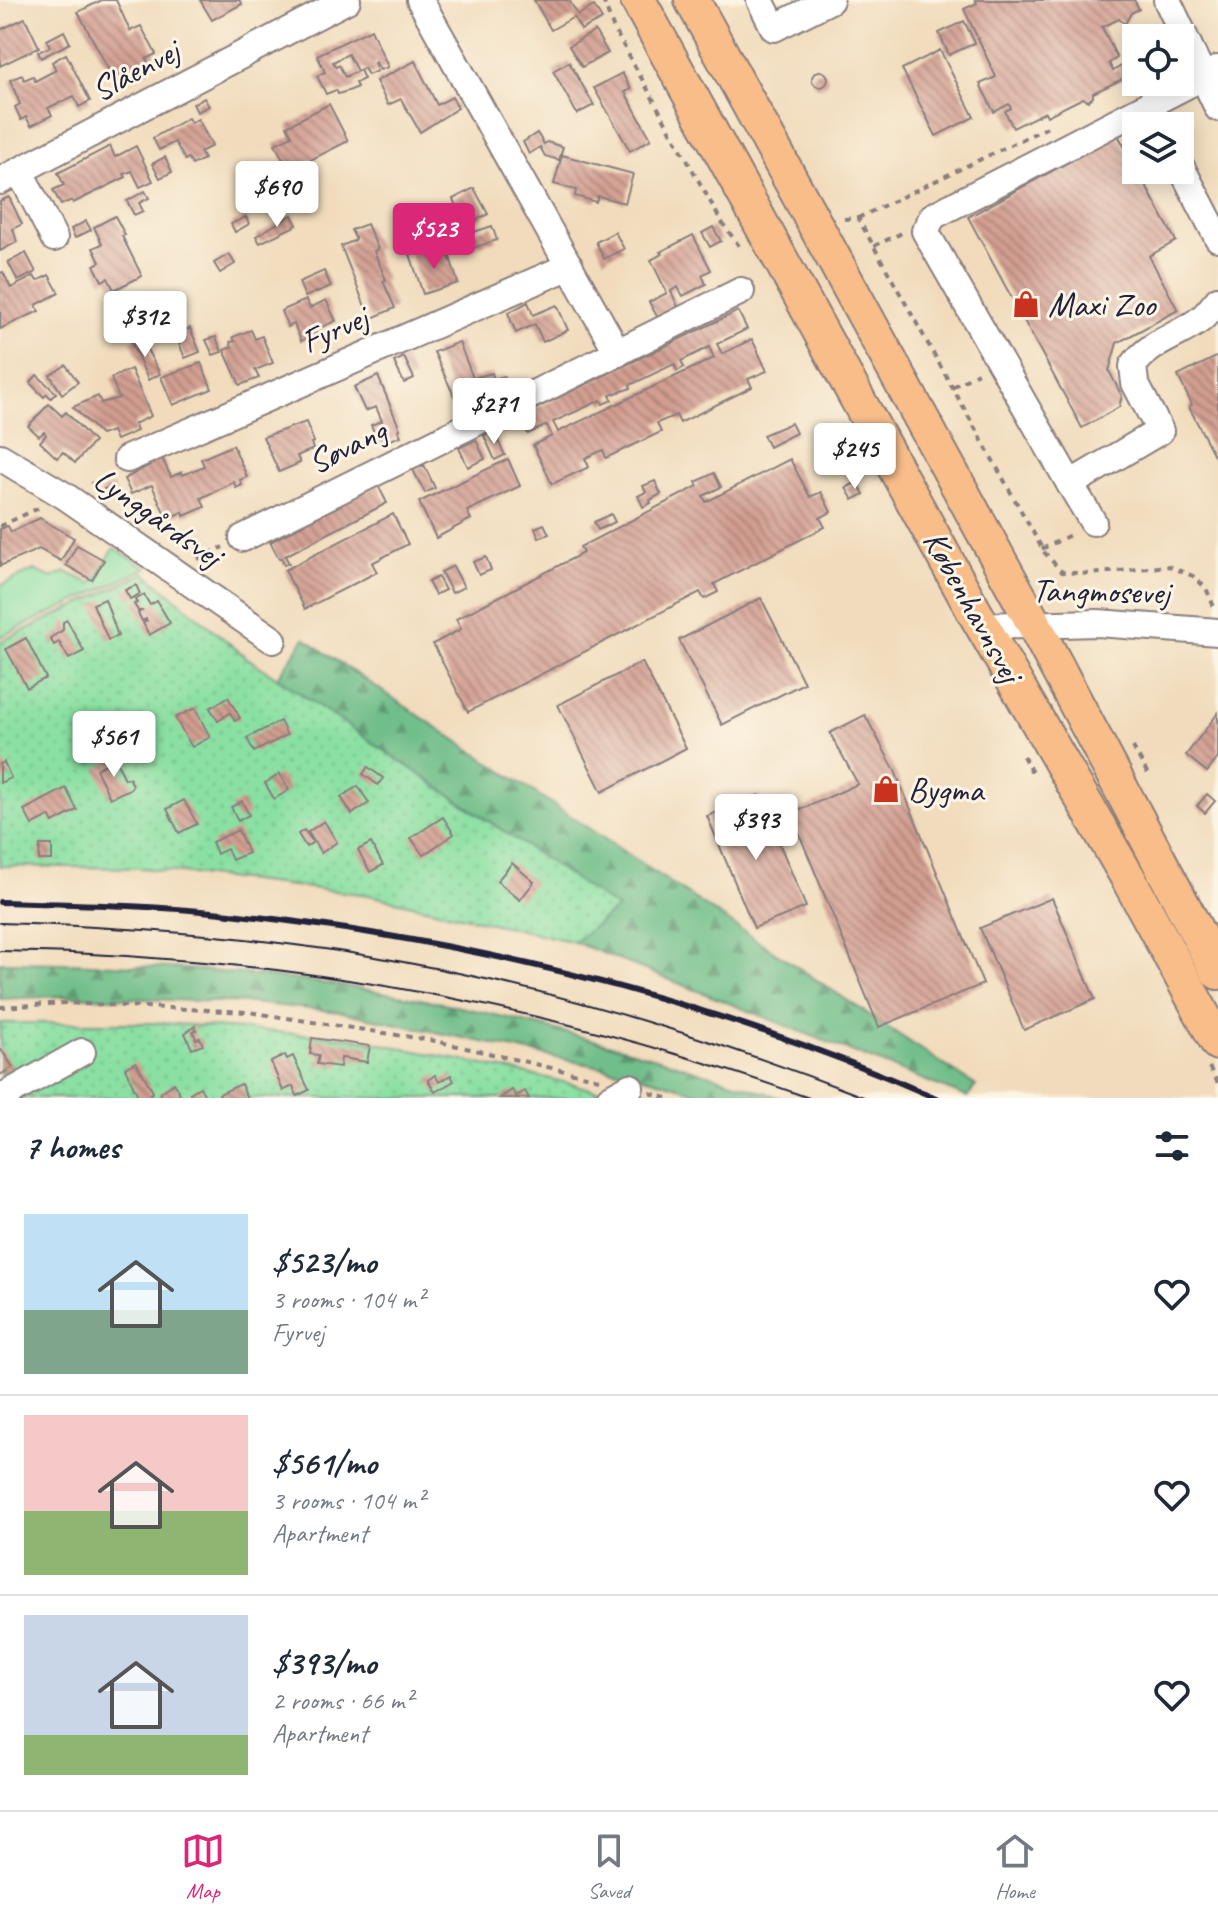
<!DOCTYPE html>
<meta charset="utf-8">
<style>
:root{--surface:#fff;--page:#f2f2f3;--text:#1f2937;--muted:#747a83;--line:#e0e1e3;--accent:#db2777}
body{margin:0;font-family:Caveat,sans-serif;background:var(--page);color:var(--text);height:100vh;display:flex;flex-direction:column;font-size:30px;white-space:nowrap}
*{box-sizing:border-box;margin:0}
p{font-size:26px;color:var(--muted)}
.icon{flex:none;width:44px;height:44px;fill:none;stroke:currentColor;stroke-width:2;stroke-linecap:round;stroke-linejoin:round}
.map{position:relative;height:1098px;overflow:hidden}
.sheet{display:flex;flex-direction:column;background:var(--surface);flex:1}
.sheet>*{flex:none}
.controls{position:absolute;left:1122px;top:24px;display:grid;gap:16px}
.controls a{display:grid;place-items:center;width:72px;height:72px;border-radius:0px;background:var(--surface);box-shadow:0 4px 20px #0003;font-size:40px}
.price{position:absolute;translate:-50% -68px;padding:0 18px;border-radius:8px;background:#fff;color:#222;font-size:26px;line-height:52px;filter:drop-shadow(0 2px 4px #0008)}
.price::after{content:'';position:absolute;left:50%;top:48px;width:24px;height:18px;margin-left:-12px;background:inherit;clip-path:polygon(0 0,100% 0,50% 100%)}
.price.selected{background:var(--accent);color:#fff}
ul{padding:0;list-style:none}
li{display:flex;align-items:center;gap:24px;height:200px;padding:0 24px}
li+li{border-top:2px solid var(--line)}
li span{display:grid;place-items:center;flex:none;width:224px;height:160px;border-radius:0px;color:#555}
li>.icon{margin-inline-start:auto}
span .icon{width:96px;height:96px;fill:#fffc;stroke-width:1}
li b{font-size:34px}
h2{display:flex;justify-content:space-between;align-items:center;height:96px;padding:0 24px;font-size:34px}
.tab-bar{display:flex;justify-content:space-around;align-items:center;height:112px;border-top:2px solid var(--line);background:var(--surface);font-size:22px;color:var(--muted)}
.tab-bar a{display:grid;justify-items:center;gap:4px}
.tab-bar .selected{color:var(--accent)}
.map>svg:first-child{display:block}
</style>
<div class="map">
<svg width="1218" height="1098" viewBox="0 0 1218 1098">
<defs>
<pattern id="forest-firs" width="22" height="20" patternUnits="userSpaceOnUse" patternTransform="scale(2)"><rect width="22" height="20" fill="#6fbe89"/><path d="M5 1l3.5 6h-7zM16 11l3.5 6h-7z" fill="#5b9a71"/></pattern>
<pattern id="garden-dots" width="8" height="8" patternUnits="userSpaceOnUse" patternTransform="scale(2)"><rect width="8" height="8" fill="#8ae0a3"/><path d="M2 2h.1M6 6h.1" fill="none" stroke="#77c08d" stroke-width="1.8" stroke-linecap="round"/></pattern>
<pattern id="building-back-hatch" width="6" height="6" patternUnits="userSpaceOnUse" patternTransform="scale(2)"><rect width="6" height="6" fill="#d29e91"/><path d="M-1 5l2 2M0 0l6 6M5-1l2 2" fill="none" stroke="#aa8078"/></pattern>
</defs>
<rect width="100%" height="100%" fill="#fcf5e5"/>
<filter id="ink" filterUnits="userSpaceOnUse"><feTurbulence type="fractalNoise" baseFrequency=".0125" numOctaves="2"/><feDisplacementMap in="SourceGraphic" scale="16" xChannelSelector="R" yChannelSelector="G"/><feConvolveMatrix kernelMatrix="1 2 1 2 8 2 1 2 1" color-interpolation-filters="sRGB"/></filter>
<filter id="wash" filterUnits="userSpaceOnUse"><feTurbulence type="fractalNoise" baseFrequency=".006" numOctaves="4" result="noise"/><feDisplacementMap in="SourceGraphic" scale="32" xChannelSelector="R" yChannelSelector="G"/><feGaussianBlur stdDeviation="1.8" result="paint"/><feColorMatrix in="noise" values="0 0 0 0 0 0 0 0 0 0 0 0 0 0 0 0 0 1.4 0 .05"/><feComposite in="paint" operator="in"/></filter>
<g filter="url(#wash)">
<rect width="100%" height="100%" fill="#f1dbbc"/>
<polygon fill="#8ae0a3" stroke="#56816f" stroke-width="2" points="114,548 147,568 0,637 0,586 34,570 52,578 66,572 92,584"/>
<g fill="url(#forest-firs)" stroke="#487062" stroke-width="2">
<polygon points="305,638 331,657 976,1086 967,1097 574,942 617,908 277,678"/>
<path d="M0,962C146,963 298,974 441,1003C557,1027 669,1060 781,1098H716L638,1075L341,1012L251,1003L65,996L0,999Z"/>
</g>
<g fill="url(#garden-dots)" stroke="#56816f" stroke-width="2">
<polygon points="145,573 246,657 617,908 574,942 369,895 140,868 0,866 0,642"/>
<polygon points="0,1023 164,1023 353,1038 551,1079 626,1098 0,1098"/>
</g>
<g id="blocks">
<g fill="url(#building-back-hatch)" fill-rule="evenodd">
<polygon points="102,0 116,0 130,31 141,26 156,54 146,59 151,69 118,87 78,12"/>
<polygon points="200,0 239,0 242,4 212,20"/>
<polygon points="534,0 569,0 578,15 594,6 602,19 581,30 574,17 551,30"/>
<polygon points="975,0 1134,0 1139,9 1131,13 1125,24 1119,19 1102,27 1117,58 1109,63 1113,71 1123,65 1129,76 1093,93 1093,97 1088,101 1083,98 1047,116 1045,112 1013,128 1005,111 1011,108 1009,104 994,112 980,84 996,77 964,9 977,3"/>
<polygon points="25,18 39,47 0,66 0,30"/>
<polygon points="964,21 975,43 949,55 939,33"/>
<polygon points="371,29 388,67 380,70 376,62 374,63 377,71 368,75 364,68 357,71 348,54 333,62 336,67 339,65 345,77 360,70 364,79 355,83 357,87 351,90 338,94 336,90 326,94 317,76 325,72 317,55"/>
<polygon points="64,31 70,43 41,58 38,52 50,47 47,40"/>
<polygon points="595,31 608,53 582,67 569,46"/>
<polygon points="940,50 974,117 936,136 902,69"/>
<polygon points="66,54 90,101 79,107 74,96 48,108 52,115 31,126 26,117 21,120 15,107 20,104 10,80 22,75 24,80 33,76 35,81 56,70 52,62"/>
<polygon points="415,61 437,105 452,97 458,108 420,132 401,99 388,105 376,81"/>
<polygon points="569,62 594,105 577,114 553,71"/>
<circle cx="820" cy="79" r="8"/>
<polygon points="622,73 631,89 625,92 651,139 630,151 594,88"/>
<polygon points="204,98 209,106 197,112 193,104"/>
<polygon points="329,104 348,141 289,171 275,144 292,136 287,126"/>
<polygon points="188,118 191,123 198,119 212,146 200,152 204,159 192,165 188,158 185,160 175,142 159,150 153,138"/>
<polygon points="537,133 544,144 547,142 563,147 559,160 545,156 540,147 529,154 523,142"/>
<polygon points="1118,135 1176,241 1149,256 1178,310 1117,343 1109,371 1122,396 1119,407 1082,428 968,217"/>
<polygon points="110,146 115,157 136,146 153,181 140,187 132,171 124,174 126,177 73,203 72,200 61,205 53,190 64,185 58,173"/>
<polygon points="562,155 633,174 625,203 598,196 596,202 575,196 576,190 554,184"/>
<polygon points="165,157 172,172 160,178 152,164"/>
<polygon points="246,170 257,189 248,193 238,175"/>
<polygon points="474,188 488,214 465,226 453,199"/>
<polygon points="145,191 149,198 139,203 143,211 134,215 127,201"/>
<polygon points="298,194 302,201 289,208 286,201"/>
<polygon points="9,197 22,224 13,229 17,242 0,251 0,201"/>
<polygon points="292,215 297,225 260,243 256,236"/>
<polygon points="115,216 125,235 122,236 142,276 114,290 108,278 102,281 94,265 100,262 93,248 102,244 94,227"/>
<polygon points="246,217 249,224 235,232 231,224"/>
<polygon points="86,221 91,230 75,238 71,229"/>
<polygon points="367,224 378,249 374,251 386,280 383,281 395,308 370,319 341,246 356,240 351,230"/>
<polygon points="492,226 497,240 467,250 462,236"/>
<polygon points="713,227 721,241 710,247 702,233"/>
<polygon points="615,232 624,249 604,259 596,242"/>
<polygon points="693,235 711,270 702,275 706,284 683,296 678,287 671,291 679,309 659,320 649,302 667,293 651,260 662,254 660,252"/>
<polygon points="427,249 429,257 448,251 458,283 423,294 410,254"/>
<polygon points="26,253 36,272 18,281 8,262"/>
<polygon points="229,254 235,264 220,273 214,263"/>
<polygon points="324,271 331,286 305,297 299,282"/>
<polygon points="3,272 11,288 34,276 37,281 49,275 59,293 36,305 39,311 0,329 0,273"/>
<polygon points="306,300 310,308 326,300 336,321 319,328 321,332 301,341 294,324 288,327 281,311"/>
<polygon points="528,302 533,315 557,305 568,330 543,342 535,324 516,333 508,313"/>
<path d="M738,311L747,329L717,344L722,354L752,339L767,371L748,379L752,387L680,423L676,415L657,423L661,432L606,458L603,450L585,458L589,467L552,484L533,445L552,436L547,425L528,434L520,416ZM709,347L714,358L558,432L553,422L601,400L603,404L612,400L610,395L631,388L630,385L674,364L677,371L684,367L681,361Z"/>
<polygon points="190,328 200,352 185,358 175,334"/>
<polygon points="251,330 255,339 262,336 273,363 255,370 259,378 240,385 224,350 232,347 230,342 235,341 233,337"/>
<polygon points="140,336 160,374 148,380 131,341"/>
<polygon points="216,337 222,352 213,355 206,340"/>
<polygon points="459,342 473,378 492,373 494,380 504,376 511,390 478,404 468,387 465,389 471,402 459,407 434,352"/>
<polygon points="1218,356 1218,463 1189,407 1192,405 1178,376"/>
<polygon points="404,357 414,378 404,383 394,362"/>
<polygon points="201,363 212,389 173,405 161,377"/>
<polygon points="66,365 78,382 62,394 50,375"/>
<polygon points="131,369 151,416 134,424 137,431 116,440 112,431 101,435 73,407 98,396 101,403 119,398 111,378"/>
<polygon points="37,375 56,393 51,398 47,394 44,397 30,383"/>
<polygon points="378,376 400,429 398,430 401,436 388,441 386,435 377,439 371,425 382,421 376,407 365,411 354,387"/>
<polygon points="49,404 62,416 66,412 94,442 75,463 63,452 57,458 40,442 46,435 44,432 39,436 28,426"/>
<polygon points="306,422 314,442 311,443 313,449 297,456 300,463 279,472 263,437"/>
<polygon points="791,423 796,433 769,447 763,435"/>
<polygon points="493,431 505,455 495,460 484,436"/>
<polygon points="476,440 485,459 468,467 459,448"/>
<polygon points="233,445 247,477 240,480 242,485 236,488 234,482 201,498 205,507 184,516 183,512 167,519 152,485 131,494 124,479 162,458 171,477 182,472 183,475 204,466 201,459"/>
<polygon points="508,459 520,486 467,511 471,519 436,538 419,502"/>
<polygon points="790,459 810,497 821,492 831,512 820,518 825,527 714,584 718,592 704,599 700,592 468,712 433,644 461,629 456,619 583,553 580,547 698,486 696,482 714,473 721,487 703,496 706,502"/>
<polygon points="424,465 435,488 425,493 413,470"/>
<polygon points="655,481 661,494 650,500 651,503 643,507 638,496 646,492 643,486"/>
<polygon points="857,482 864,494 853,500 846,488"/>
<polygon points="113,485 117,495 105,501 100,491"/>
<polygon points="378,485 387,503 285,556 289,563 284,565 281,558 279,559 270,542"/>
<polygon points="393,514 408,544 372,563 377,572 305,609 285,570"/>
<polygon points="611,514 615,522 598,530 594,522"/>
<polygon points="40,518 74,538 61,561 39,549 0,566 0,529 8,526 11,532"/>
<polygon points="544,524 549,534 539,538 535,528"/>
<polygon points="77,545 104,560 92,580 66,565"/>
<polygon points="486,557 491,570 479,575 473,562"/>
<polygon points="453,566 464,587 452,593 441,572"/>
<polygon points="438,577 445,590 435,595 428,582"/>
<polygon points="136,585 140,594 130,599 125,590"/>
<polygon points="144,595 150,605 157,601 170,623 149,635 143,623 147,621 146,619 142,621 138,613 141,611 138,611 134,604 137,603 135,600"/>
<polygon points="761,598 804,683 722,725 679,640"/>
<polygon points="105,599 118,636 108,640 93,604"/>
<polygon points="67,620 84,651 69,659 59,642 54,645 50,638 63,630 63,622"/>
<polygon points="26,638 46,678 27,688 6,649"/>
<polygon points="642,662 686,748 602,792 558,705"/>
<polygon points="228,697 240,718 235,721 230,713 218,721 210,708"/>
<polygon points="195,708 210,737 192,747 175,718"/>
<polygon points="1218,713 1218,758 1207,772 1186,755"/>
<polygon points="865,715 895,771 983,984 879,1027 791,814 858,784 830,733"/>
<polygon points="280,721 287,735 254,752 247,738"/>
<polygon points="140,734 146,746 129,755 123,743"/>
<polygon points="115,759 125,779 129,778 133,785 130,789 110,798 96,769"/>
<polygon points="4,762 11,778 0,783 0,764"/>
<polygon points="368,767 383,778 378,785 363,774"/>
<polygon points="280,774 289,790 274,799 265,783"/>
<polygon points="358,786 369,803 352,814 341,797"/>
<polygon points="66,788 77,810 53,823 49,816 32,825 24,810"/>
<polygon points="1207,794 1215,801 1205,813 1197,806"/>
<polygon points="759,795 806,907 754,928 707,816"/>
<polygon points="184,800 197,824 179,833 167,809"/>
<polygon points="242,801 249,815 238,821 231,807"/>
<polygon points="443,817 454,834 423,855 411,838"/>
<polygon points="324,821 337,842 321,853 308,832"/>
<polygon points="238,830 248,853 232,860 227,849 217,854 212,842"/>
<polygon points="304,830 313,842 306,847 298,834"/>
<polygon points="371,843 383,865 370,872 358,850"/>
<polygon points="40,845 52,845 52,860 39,860"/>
<polygon points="512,863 534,882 520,900 497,881"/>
<polygon points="1052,898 1095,999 1024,1030 980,928"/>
<polygon points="195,1026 196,1030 193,1031 196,1039 200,1038 203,1045 192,1049 185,1033"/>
<polygon points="312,1038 370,1046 367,1062 341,1058 340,1067 317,1064 319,1055 310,1054"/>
<polygon points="0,1048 13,1067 0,1075"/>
<polygon points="285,1055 287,1059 293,1056 309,1090 297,1096 293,1086 283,1091 271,1062"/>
<polygon points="136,1062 153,1092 150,1094 153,1098 139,1098 125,1068"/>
<polygon points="435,1075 439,1082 451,1075 454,1081 435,1092 428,1080"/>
<polygon points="174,1083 182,1098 163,1098 160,1093"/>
<polygon points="241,1084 247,1098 221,1098 219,1094"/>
<polygon points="200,1087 206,1098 192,1098 190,1093"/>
<polygon points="512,1090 516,1096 525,1091 529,1098 500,1098"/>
</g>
</g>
</g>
<g filter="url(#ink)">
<use href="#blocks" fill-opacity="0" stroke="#8a7e7c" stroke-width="2"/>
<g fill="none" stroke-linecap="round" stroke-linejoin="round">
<g stroke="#8a7e7c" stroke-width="30">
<g id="minor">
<polyline points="420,0 618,353"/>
<polyline points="760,0 774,28 830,0"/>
<polyline points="1167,0 1218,108"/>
<path d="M1218,69L933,216L925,231L1070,484L1160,431L1135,383L1133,366C1150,341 1178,337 1201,319C1207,314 1213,306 1218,300"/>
<polyline points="1149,104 1160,126"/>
<polyline points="1180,165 1218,238"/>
<polyline points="20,172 54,238"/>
<polyline points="0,181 347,0"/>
<polyline points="0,457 65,496 273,640"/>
<polyline points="127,459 570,266"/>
<polyline points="1070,484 1093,522"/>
<polyline points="243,538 741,291"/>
<polyline points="983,626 1098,623 1218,632"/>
<polyline points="0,1098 82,1052"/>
<polyline points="610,1098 630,1087"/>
</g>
</g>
<g stroke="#8a7e7c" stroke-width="38">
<g id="major">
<polyline points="638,0 974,611 1127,876 1218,1043"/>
<polyline points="692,0 1034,624 1218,972"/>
</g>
</g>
<g stroke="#8a7e7c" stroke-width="4" stroke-dasharray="6 6" stroke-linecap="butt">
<polyline points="603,0 613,27 721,221 739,246"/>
<polyline points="858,218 1050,126"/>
<polyline points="844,219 858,218 1044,552 1062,572 1090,574 1168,566 1193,576 1206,588 1214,607"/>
<polyline points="874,246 904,232"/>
<polyline points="953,387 978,373"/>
<polyline points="91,484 112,475"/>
<polyline points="0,526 39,508"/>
<polyline points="1042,549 1072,534"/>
<polyline points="198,559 223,547"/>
<polyline points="1133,747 1150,778"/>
<polyline points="1023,756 1034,776"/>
<polyline points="0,1007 66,1003 248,1012 436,1041 599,1079"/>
<polyline points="1209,1067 1218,1083"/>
<polyline points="650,1093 667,1098"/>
</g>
<use href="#minor" stroke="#fff" stroke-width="26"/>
<use href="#major" stroke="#f8bd89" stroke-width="34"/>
<g stroke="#22223b" stroke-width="2">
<path d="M0,923C99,926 197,932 295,945C492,970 682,1026 866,1098"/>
<path d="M0,951C280,955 546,1003 809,1098"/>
</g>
<path stroke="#22223b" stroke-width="6" d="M0,902C77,904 154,905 230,914C474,940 711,1000 936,1098"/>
</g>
</g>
<defs>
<g id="shop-bare" transform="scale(2.16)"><path d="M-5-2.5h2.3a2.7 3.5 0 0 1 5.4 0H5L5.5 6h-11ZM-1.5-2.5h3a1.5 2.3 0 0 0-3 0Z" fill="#c8321e" stroke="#fcf5e5" stroke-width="2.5" paint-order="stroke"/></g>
</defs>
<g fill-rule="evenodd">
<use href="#shop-bare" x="1026" y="304"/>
<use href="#shop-bare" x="886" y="789"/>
</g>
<g text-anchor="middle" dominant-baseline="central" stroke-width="6" stroke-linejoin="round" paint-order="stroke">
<g font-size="34" fill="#22223b" stroke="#fcf5e5">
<text transform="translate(135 70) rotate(-28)">Slåenvej</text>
<text transform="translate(334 329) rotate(-24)">Fyrvej</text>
<text transform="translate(347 446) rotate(-26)">Søvang</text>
<text transform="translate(158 517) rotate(35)">Lynggårdsvej</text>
<text transform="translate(1101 591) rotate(1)">Tangmosevej</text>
<text transform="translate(973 606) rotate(61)">Københavnsvej</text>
</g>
<g font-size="34" fill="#22223b" stroke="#fcf5e5" text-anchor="start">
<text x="1048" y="304">Maxi Zoo</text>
<text x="908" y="789">Bygma</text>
</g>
</g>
</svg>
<div class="controls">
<a><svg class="icon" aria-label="locate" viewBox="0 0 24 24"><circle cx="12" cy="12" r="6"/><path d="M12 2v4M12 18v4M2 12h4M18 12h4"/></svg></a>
<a><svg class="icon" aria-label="layers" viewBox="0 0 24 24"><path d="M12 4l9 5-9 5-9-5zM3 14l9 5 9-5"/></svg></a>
</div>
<b class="price" style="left:277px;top:229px">$690</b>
<b class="price selected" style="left:434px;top:271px">$523</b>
<b class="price" style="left:145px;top:359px">$312</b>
<b class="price" style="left:494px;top:446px">$271</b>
<b class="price" style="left:855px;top:491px">$245</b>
<b class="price" style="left:114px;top:779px">$561</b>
<b class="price" style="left:756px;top:862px">$393</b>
</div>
<section class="sheet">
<h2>7 homes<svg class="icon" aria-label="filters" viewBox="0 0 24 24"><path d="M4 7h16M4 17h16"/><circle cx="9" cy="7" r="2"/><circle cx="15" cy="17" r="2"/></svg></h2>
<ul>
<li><span style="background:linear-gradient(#bfe0f5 60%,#7fa58c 0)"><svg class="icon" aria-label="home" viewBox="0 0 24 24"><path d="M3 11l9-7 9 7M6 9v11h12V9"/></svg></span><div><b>$523/mo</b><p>3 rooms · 104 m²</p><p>Fyrvej</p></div><svg class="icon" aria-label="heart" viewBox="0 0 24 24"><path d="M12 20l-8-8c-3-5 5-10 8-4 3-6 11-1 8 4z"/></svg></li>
<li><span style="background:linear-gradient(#f6c9c9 60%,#8fb573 0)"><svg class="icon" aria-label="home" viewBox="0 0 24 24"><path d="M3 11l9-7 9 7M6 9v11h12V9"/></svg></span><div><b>$561/mo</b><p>3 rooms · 104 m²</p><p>Apartment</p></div><svg class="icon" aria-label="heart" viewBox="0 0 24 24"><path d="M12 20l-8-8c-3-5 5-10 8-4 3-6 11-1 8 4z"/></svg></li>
<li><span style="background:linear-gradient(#c9d6e8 75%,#8fb573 0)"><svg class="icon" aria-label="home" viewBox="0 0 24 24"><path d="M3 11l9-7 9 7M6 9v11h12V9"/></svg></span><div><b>$393/mo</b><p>2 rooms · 66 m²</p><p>Apartment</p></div><svg class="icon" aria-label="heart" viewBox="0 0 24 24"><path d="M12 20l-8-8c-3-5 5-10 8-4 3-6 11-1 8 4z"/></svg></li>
</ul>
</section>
<nav class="tab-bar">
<a class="selected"><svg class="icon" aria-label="map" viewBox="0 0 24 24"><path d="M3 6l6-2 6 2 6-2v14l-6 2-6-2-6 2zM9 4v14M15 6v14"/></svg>Map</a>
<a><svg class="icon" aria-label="saved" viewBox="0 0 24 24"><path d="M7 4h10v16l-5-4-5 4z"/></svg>Saved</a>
<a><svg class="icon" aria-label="home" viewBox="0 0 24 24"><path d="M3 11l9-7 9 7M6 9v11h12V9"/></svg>Home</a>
</nav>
